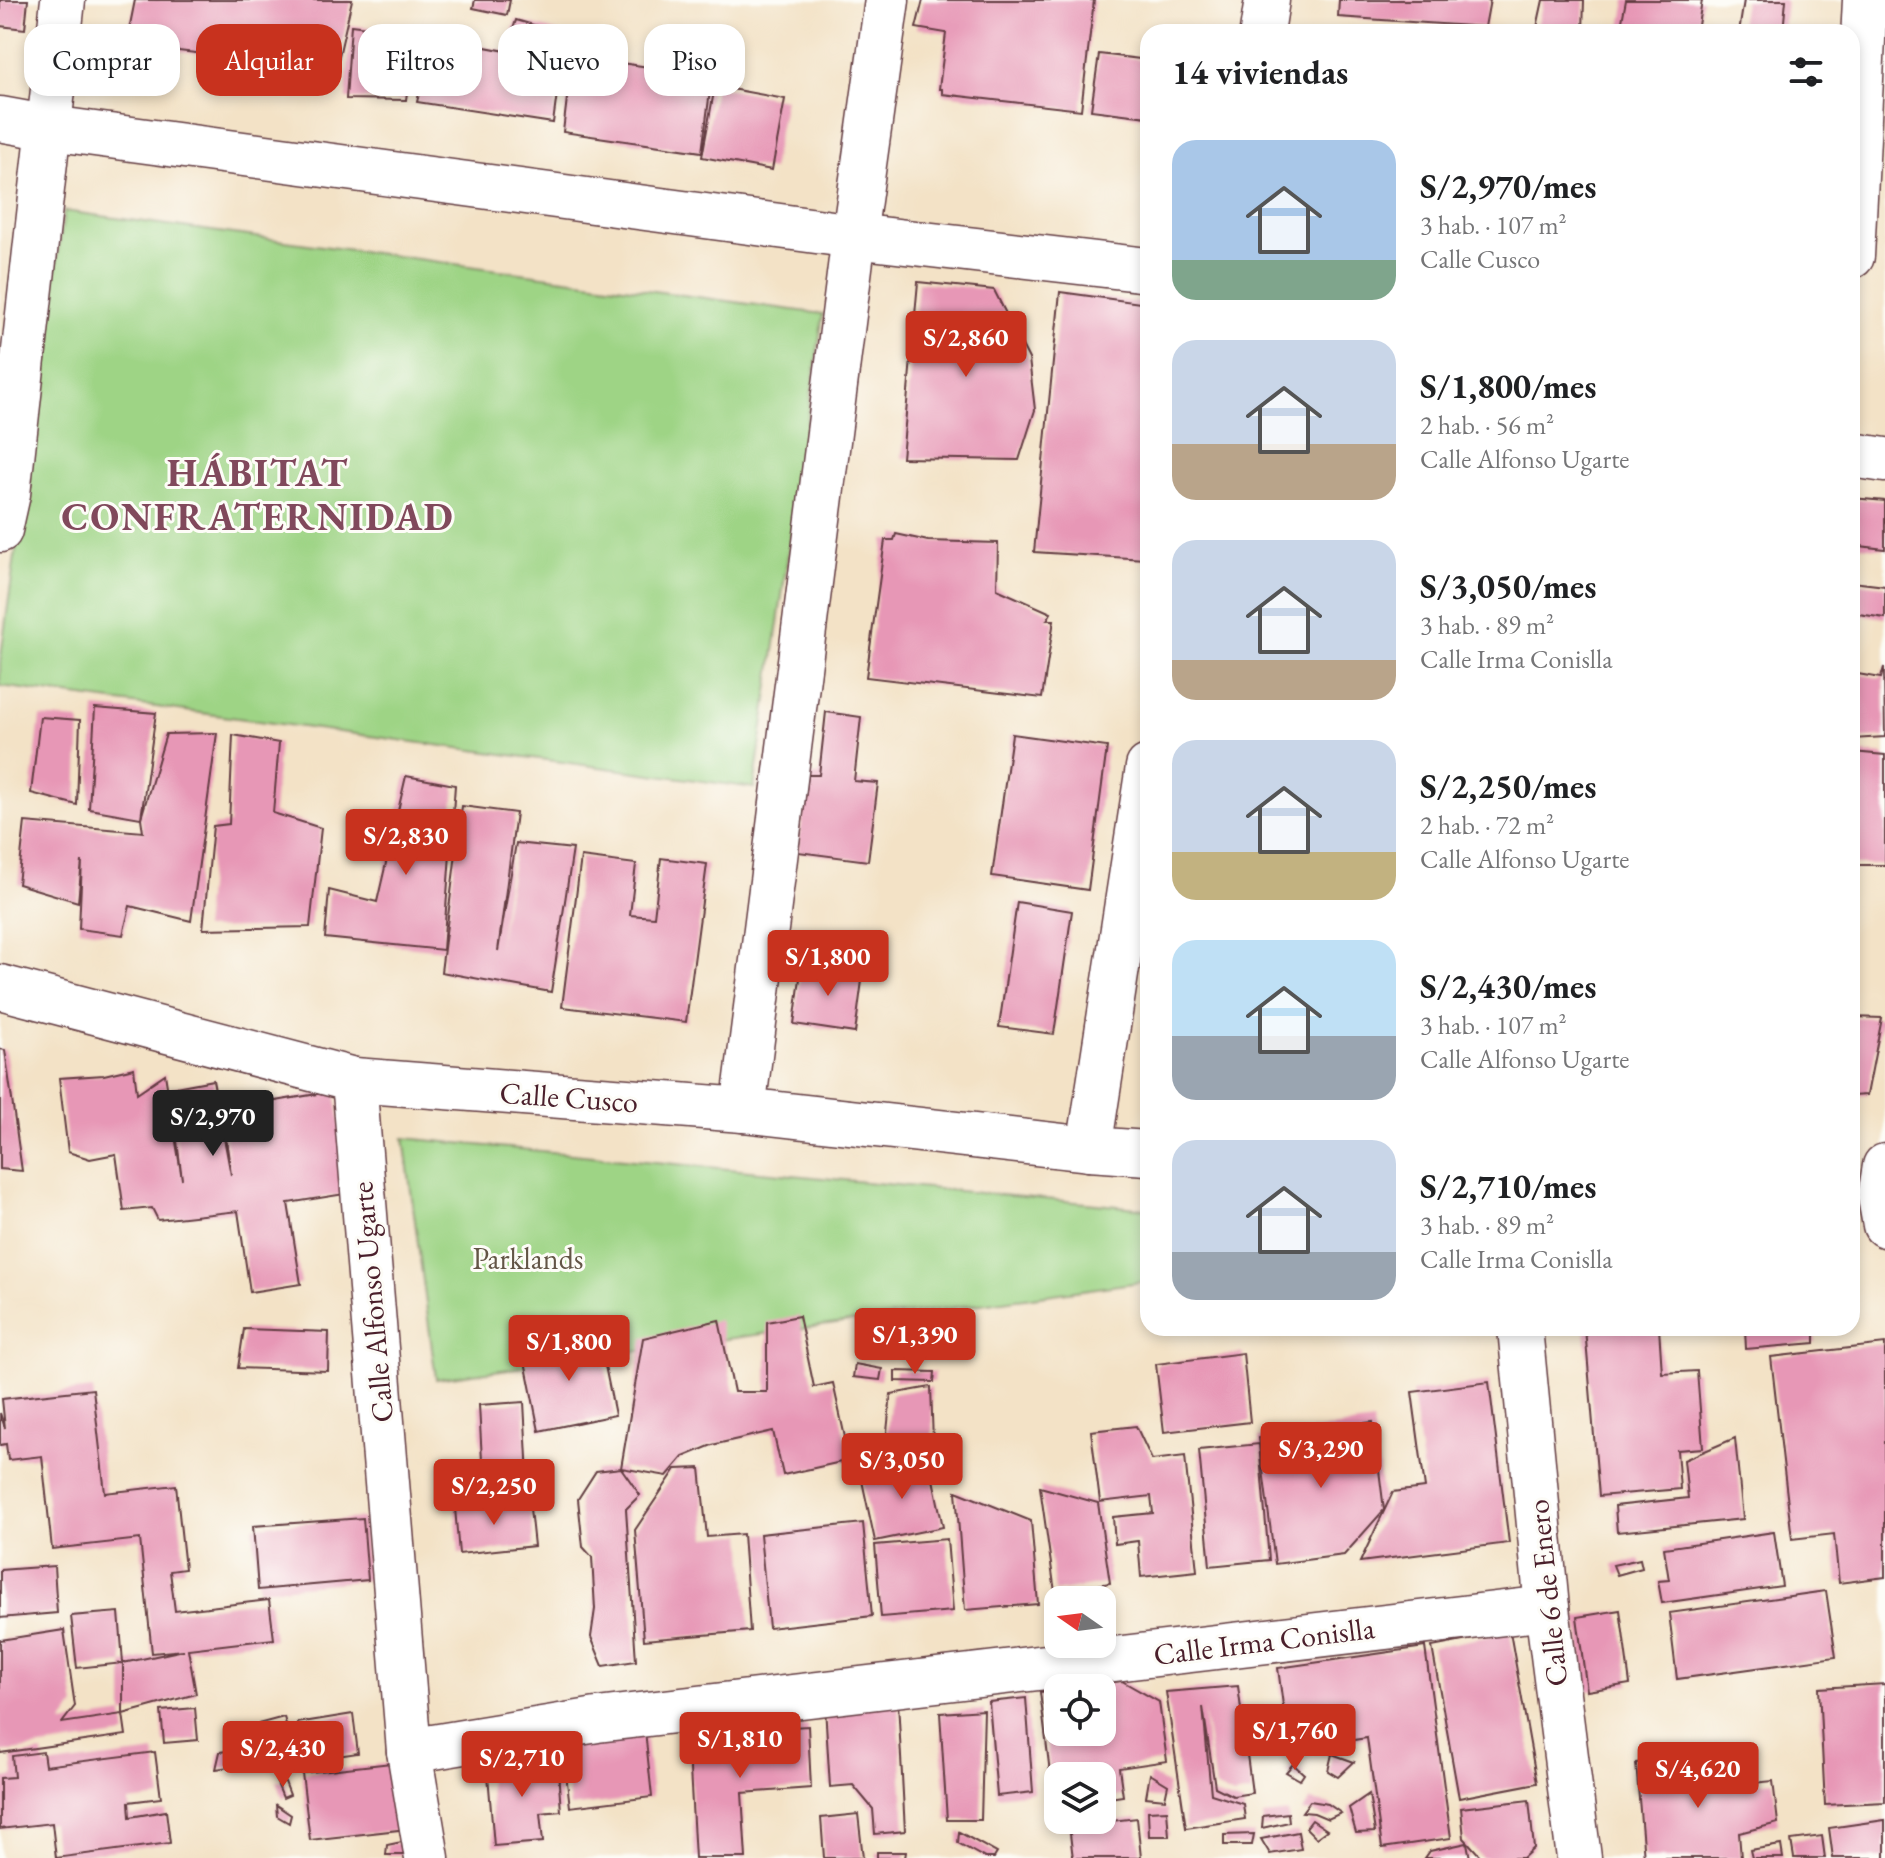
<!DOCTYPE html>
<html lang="es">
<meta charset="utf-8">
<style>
:root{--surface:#fff;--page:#f2f2f2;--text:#202124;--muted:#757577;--accent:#c8321e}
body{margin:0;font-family:"EB Garamond",serif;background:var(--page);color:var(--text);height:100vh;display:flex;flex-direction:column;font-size:30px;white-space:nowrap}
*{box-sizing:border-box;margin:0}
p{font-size:26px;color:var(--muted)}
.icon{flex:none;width:44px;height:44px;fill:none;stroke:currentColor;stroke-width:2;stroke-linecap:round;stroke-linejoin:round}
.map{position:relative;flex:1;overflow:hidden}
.sheet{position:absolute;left:1140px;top:24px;width:720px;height:1312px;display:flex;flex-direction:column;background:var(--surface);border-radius:24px;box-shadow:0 4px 12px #0003}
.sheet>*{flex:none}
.banner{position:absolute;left:24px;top:24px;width:760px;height:72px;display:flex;gap:16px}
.needle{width:52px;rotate:284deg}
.buttons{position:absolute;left:1044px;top:1586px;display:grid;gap:16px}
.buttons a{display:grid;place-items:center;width:72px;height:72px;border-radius:16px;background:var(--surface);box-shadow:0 4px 12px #0003;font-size:40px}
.price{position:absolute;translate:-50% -68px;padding:0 18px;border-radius:8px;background:var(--accent);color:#fff;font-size:26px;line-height:52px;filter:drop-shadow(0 2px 4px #0008)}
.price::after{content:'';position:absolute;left:50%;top:48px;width:24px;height:18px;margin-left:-12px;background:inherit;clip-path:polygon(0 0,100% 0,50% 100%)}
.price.active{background:#222;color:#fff}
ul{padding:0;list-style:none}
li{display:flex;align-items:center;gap:24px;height:200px;padding:0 32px}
li span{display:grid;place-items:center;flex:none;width:224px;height:160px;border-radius:24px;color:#555}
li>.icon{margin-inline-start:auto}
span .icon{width:96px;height:96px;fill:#fffc;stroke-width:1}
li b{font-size:34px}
h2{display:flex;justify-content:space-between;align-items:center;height:96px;padding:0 32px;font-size:34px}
.chip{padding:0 28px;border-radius:24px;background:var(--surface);box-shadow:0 4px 12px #0003;font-size:28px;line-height:72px}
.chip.active{background:var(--accent);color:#fff}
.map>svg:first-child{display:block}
</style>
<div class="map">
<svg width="1885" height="1858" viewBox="0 0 1885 1858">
<rect width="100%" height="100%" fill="#fdfcf7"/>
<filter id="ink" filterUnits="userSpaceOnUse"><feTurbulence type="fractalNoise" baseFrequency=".0125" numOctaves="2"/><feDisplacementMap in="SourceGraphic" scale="16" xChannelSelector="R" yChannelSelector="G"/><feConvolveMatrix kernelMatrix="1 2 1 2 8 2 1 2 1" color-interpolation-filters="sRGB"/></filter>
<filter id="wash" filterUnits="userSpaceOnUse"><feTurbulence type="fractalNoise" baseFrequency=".006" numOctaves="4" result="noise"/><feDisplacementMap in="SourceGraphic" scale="32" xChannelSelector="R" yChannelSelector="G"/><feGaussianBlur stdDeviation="1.8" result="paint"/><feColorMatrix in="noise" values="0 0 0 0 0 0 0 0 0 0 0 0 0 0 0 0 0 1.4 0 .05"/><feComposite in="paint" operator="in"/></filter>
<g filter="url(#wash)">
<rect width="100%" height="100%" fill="#f3e2c6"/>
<g fill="#9ed485" stroke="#747a58" stroke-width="2">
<polygon points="64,211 823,314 754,788 0,686 0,662"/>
<polygon points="404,1138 1148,1209 1148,1281 436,1379"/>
</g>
<g id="blocks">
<g fill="#e797b6">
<polygon points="0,0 28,0 25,29 0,26"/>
<polygon points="135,0 352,0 336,69 126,45"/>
<polygon points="475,0 510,0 507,15 473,8"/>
<polygon points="923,0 1094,0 1081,110 942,94 942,89 939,89 946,33 916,28"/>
<polygon points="1339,0 1490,0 1485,27 1338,17"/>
<polygon points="1543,0 1584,0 1583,32 1536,32"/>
<polygon points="1626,0 1702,0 1697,32 1620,32"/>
<polygon points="1744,0 1786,0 1783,32 1739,32"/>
<polygon points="516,20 565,34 553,123 417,102 433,37 506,51"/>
<polygon points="351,25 415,33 406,100 346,99"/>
<polygon points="1099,54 1148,60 1148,117 1091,110"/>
<polygon points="572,56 712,76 702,152 563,132"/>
<polygon points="715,86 785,99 772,170 702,157"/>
<polygon points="918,282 994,290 1029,359 1035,410 1019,460 902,458"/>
<polygon points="1060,292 1148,304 1148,542 1145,559 1034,552"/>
<polygon points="1852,498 1885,501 1885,549 1852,545"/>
<polygon points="896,534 928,541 998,543 997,589 1051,613 1047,620 1054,620 1042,698 866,677 885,540 894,540"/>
<polygon points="1852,582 1885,586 1885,618 1852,613"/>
<polygon points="1884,667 1885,737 1852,739 1852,673 1881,678"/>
<polygon points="95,708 156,713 141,818 166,734 217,733 191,921 130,906 123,935 79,929 82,861 78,902 18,884 25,822 143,832 141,818 89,809"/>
<polygon points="826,712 861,717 854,781 878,783 868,861 798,852 808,775 819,775"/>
<polygon points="40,717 80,720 77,805 31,793"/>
<polygon points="1012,734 1107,747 1088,890 992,876"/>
<polygon points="233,735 279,743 273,813 321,828 310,927 203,929 213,826 229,824"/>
<polygon points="1852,752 1885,755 1885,865 1852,865"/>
<polygon points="406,776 455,785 443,950 325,938 329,890 377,902"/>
<polygon points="462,806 516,813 498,951 516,843 573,849 551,992 441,972"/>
<polygon points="581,857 636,864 630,915 654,917 661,858 707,864 686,1022 562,1007"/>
<polygon points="1017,902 1072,911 1054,1034 999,1027"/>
<polygon points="802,963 863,973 855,1033 794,1024"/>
<polygon points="1852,1017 1882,1018 1867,1095 1852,1096"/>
<polygon points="0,1049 5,1050 22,1171 0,1169"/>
<polygon points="134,1068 137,1093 165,1074 182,1179 170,1088 213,1080 231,1175 222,1110 335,1091 351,1193 288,1203 301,1284 250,1292 238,1211 158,1220 152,1208 124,1211 116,1154 90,1159 68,1152 59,1078 104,1075"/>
<polygon points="799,1316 814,1387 833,1383 850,1460 783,1475 773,1431 712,1445 683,1457 667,1476 621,1468 643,1338 719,1320 734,1392 767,1392 767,1322"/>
<polygon points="1585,1328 1659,1328 1662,1373 1697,1371 1703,1448 1677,1450 1680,1489 1599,1496"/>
<polygon points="1745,1328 1815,1328 1815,1343 1746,1349"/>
<polygon points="244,1329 329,1332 328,1371 238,1368"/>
<polygon points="599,1336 615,1415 539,1431 523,1351"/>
<polygon points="1885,1344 1885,1577 1839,1583 1834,1534 1792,1539 1771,1357"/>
<polygon points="1243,1353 1250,1422 1164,1432 1156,1364"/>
<polygon points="855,1364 882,1369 880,1380 853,1377"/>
<polygon points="895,1371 935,1372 934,1382 895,1381"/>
<polygon points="1489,1382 1509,1543 1360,1562 1393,1492 1425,1488 1412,1392"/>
<polygon points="931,1387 933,1442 884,1460 891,1394"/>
<polygon points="93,1389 105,1493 176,1485 185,1569 170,1571 175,1611 269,1600 274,1639 188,1649 196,1694 123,1714 126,1735 0,1753 0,1640 64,1630 75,1706 62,1723 123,1714 123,1663 77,1668 71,1616 119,1612 123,1663 184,1650 152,1653 140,1539 52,1549 42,1456 8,1460 6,1444 0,1445 0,1413 5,1428 2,1399"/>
<polygon points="524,1402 528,1477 483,1479 479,1405"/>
<polygon points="1373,1422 1384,1510 1344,1555 1275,1564 1259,1438"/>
<polygon points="1136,1426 1152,1460 1185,1456 1197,1571 1141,1577 1138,1541 1115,1544 1113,1517 1153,1513 1151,1496 1100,1502 1091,1431"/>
<polygon points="1735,1438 1743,1519 1617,1532 1615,1506 1688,1498 1684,1460"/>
<polygon points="1259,1444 1269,1560 1210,1566 1199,1450"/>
<polygon points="929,1460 943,1527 875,1541 861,1476"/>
<polygon points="621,1468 640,1495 626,1509 636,1661 603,1666 591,1637 595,1609 592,1557 583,1547 578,1499 596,1471"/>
<polygon points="700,1468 707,1537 743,1534 750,1631 644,1640 635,1530 676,1469"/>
<polygon points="1040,1487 1098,1503 1110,1583 1055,1592"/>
<polygon points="956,1491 1031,1521 1038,1604 965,1610"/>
<polygon points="529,1499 534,1546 459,1554 455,1508"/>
<polygon points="363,1518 368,1580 258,1590 253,1526"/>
<polygon points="863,1523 872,1616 769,1628 760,1534"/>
<polygon points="1774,1532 1782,1586 1662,1603 1658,1581 1669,1580 1664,1548"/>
<polygon points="947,1539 953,1611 881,1617 875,1545"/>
<polygon points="1640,1559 1642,1568 1617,1575 1613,1565"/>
<polygon points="54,1566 57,1613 0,1618 0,1570"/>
<polygon points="1826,1591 1836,1657 1677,1679 1669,1613"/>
<polygon points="1620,1610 1630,1684 1587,1691 1577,1617"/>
<polygon points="1510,1632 1537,1783 1459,1798 1432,1647"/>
<polygon points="1425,1647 1451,1838 1382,1848 1367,1738 1289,1750 1278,1668"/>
<polygon points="1122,1681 1159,1702 1167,1761 1119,1768 1123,1796 1102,1799 1102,1776 1058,1776 1058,1804 1054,1805 1040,1692 1058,1690 1058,1732 1102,1732 1102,1688 1084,1686"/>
<polygon points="1885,1684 1885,1802 1825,1805 1819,1688"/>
<polygon points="1238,1686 1252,1793 1233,1796 1215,1787 1203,1707 1211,1794 1243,1804 1245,1819 1186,1828 1166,1692"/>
<polygon points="1026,1698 1033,1792 997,1796 989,1702"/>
<polygon points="898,1701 905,1831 875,1834 873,1809 853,1785 830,1787 825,1707"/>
<polygon points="195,1708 198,1740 164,1743 161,1711"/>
<polygon points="984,1710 981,1820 947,1820 940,1713"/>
<polygon points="353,1714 358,1753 302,1761 297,1723"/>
<polygon points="284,1717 287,1728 240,1739 236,1730"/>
<polygon points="808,1726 811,1788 742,1793 746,1858 695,1858 688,1733"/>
<polygon points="645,1731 652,1797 570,1807 562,1740"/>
<polygon points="282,1743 283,1759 216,1769 220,1752"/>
<polygon points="43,1752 45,1766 155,1752 161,1798 129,1802 130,1817 166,1811 170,1843 56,1858 52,1823 0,1829 0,1778 14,1777 12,1756"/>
<polygon points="1332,1754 1354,1762 1338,1777 1328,1771"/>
<polygon points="1710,1755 1713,1787 1773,1781 1778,1823 1739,1833 1741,1858 1644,1858 1636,1763"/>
<polygon points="557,1757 561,1811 540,1813 543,1842 494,1846 487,1763"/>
<polygon points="400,1762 407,1829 310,1840 302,1773"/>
<polygon points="1293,1764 1304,1774 1300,1780 1286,1772"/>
<polygon points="1150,1774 1168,1785 1165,1799 1146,1797"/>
<polygon points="276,1781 285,1782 290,1795 283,1798"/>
<polygon points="1369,1794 1375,1832 1356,1833 1349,1808"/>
<polygon points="1529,1800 1534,1848 1523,1858 1482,1858 1464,1838 1461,1808"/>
<polygon points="1310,1801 1328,1804 1341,1813 1328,1819 1314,1813 1302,1812"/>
<polygon points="276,1805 291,1815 289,1823 277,1816"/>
<polygon points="1167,1810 1169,1836 1149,1836 1148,1811"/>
<polygon points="1288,1813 1289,1822 1262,1828 1263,1816"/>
<polygon points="858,1814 863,1858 824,1858 821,1818"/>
<polygon points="1137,1818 1141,1858 1073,1858 1069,1826"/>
<polygon points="1312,1820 1327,1830 1316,1838 1306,1828"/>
<polygon points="1885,1820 1885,1858 1833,1858 1829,1828"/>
<polygon points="959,1832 997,1853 994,1858 985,1858 958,1843"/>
<polygon points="1298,1832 1301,1849 1270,1854 1261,1839"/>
<polygon points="1254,1834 1252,1845 1224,1845 1224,1835"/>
<polygon points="1822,1836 1825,1858 1794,1858 1791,1840"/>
<polygon points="402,1842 404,1855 386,1855 387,1845"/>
<polygon points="1467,1843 1470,1858 1425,1858 1430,1851"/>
<polygon points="1781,1845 1783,1858 1752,1858 1750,1850"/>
<polygon points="877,1852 906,1852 905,1858 877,1858"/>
</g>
</g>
</g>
<g filter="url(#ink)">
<use href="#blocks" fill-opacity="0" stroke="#633c42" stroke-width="2"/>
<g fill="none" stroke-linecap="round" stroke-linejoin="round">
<g stroke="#633c42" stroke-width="47">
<g id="street">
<polyline points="1262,32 1267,0"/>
<polyline points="0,119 50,128 854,236 1148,270"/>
<polyline points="1852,256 1865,0"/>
<polyline points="1852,455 1885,460"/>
<polyline points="0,530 8,494 63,0"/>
<polyline points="0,987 354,1080 743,1110 1089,1149 1148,1153"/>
<polyline points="354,1080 409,1751 427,1858"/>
<polyline points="743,1110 854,236 887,0"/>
<polyline points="1089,1149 1148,767"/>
<polyline points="1885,1166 1880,1197 1885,1225"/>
<polyline points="1520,1328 1547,1608 1579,1858"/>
<polyline points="409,1751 597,1720 1547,1608"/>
</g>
</g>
<use href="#street" stroke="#fff" stroke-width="44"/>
</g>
</g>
<g text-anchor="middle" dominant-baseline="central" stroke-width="6" stroke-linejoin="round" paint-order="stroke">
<g font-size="30" fill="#4a1f2b" stroke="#fdfcf7">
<text transform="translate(569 1097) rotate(4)">Calle Cusco</text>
<text transform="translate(372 1302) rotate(-95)">Calle Alfonso Ugarte</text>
<text transform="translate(1547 1593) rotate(-96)">Calle 6 de Enero</text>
<text transform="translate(1264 1641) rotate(-7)">Calle Irma Conislla</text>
</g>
<g font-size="30" fill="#635546" stroke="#fdfcf7">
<text x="528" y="1258">Parklands</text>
</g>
<g font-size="38" font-weight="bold" letter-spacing="2" fill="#81495c" stroke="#fdfcf7">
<text x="258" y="472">HÁBITAT<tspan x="258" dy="44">CONFRATERNIDAD</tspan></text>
</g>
</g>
</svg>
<div class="buttons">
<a><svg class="needle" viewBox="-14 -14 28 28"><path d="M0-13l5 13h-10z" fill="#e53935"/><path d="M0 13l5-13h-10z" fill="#757577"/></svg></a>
<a><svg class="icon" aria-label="locate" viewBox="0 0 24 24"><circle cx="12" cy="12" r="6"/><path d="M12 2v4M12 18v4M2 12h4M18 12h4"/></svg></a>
<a><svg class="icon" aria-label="layers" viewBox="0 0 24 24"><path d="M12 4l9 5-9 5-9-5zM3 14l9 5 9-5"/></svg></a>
</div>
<b class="price" style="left:966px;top:379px">S/2,860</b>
<b class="price" style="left:406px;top:877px">S/2,830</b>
<b class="price" style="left:828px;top:998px">S/1,800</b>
<b class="price active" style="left:213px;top:1158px">S/2,970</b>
<b class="price" style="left:915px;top:1376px">S/1,390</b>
<b class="price" style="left:569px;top:1383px">S/1,800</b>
<b class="price" style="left:1321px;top:1490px">S/3,290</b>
<b class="price" style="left:902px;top:1501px">S/3,050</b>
<b class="price" style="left:494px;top:1527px">S/2,250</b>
<b class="price" style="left:1295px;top:1772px">S/1,760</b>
<b class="price" style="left:740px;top:1780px">S/1,810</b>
<b class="price" style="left:283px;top:1789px">S/2,430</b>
<b class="price" style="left:522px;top:1799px">S/2,710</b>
<b class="price" style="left:1698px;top:1810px">S/4,620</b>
<div class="banner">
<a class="chip">Comprar</a>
<a class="chip active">Alquilar</a>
<a class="chip">Filtros</a>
<a class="chip">Nuevo</a>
<a class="chip">Piso</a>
</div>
<section class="sheet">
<h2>14 viviendas<svg class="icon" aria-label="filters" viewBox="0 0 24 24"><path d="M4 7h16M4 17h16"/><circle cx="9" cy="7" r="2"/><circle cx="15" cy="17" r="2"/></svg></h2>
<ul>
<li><span style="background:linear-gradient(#a9c7e8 75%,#7fa58c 0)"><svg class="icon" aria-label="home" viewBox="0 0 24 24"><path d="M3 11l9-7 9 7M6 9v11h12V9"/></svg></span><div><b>S/2,970/mes</b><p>3 hab. · 107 m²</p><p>Calle Cusco</p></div></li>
<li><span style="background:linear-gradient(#c9d6e8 65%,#b9a48a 0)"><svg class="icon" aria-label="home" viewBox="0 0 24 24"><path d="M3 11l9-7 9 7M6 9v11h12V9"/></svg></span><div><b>S/1,800/mes</b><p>2 hab. · 56 m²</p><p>Calle Alfonso Ugarte</p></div></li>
<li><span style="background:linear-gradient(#c9d6e8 75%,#b9a48a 0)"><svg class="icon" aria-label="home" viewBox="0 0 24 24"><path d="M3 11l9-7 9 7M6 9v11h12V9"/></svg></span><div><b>S/3,050/mes</b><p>3 hab. · 89 m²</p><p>Calle Irma Conislla</p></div></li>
<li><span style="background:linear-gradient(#c9d6e8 70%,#c2b280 0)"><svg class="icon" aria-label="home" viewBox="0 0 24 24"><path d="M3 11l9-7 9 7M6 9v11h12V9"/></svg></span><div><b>S/2,250/mes</b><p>2 hab. · 72 m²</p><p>Calle Alfonso Ugarte</p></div></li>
<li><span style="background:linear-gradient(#bfe0f5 60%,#9aa5b1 0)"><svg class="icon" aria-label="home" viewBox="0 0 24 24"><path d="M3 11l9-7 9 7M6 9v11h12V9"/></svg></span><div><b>S/2,430/mes</b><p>3 hab. · 107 m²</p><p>Calle Alfonso Ugarte</p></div></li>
<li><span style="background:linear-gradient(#c9d6e8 70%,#9aa5b1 0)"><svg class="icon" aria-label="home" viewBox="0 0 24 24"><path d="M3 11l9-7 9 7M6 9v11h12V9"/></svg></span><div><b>S/2,710/mes</b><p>3 hab. · 89 m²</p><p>Calle Irma Conislla</p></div></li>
</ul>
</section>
</div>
